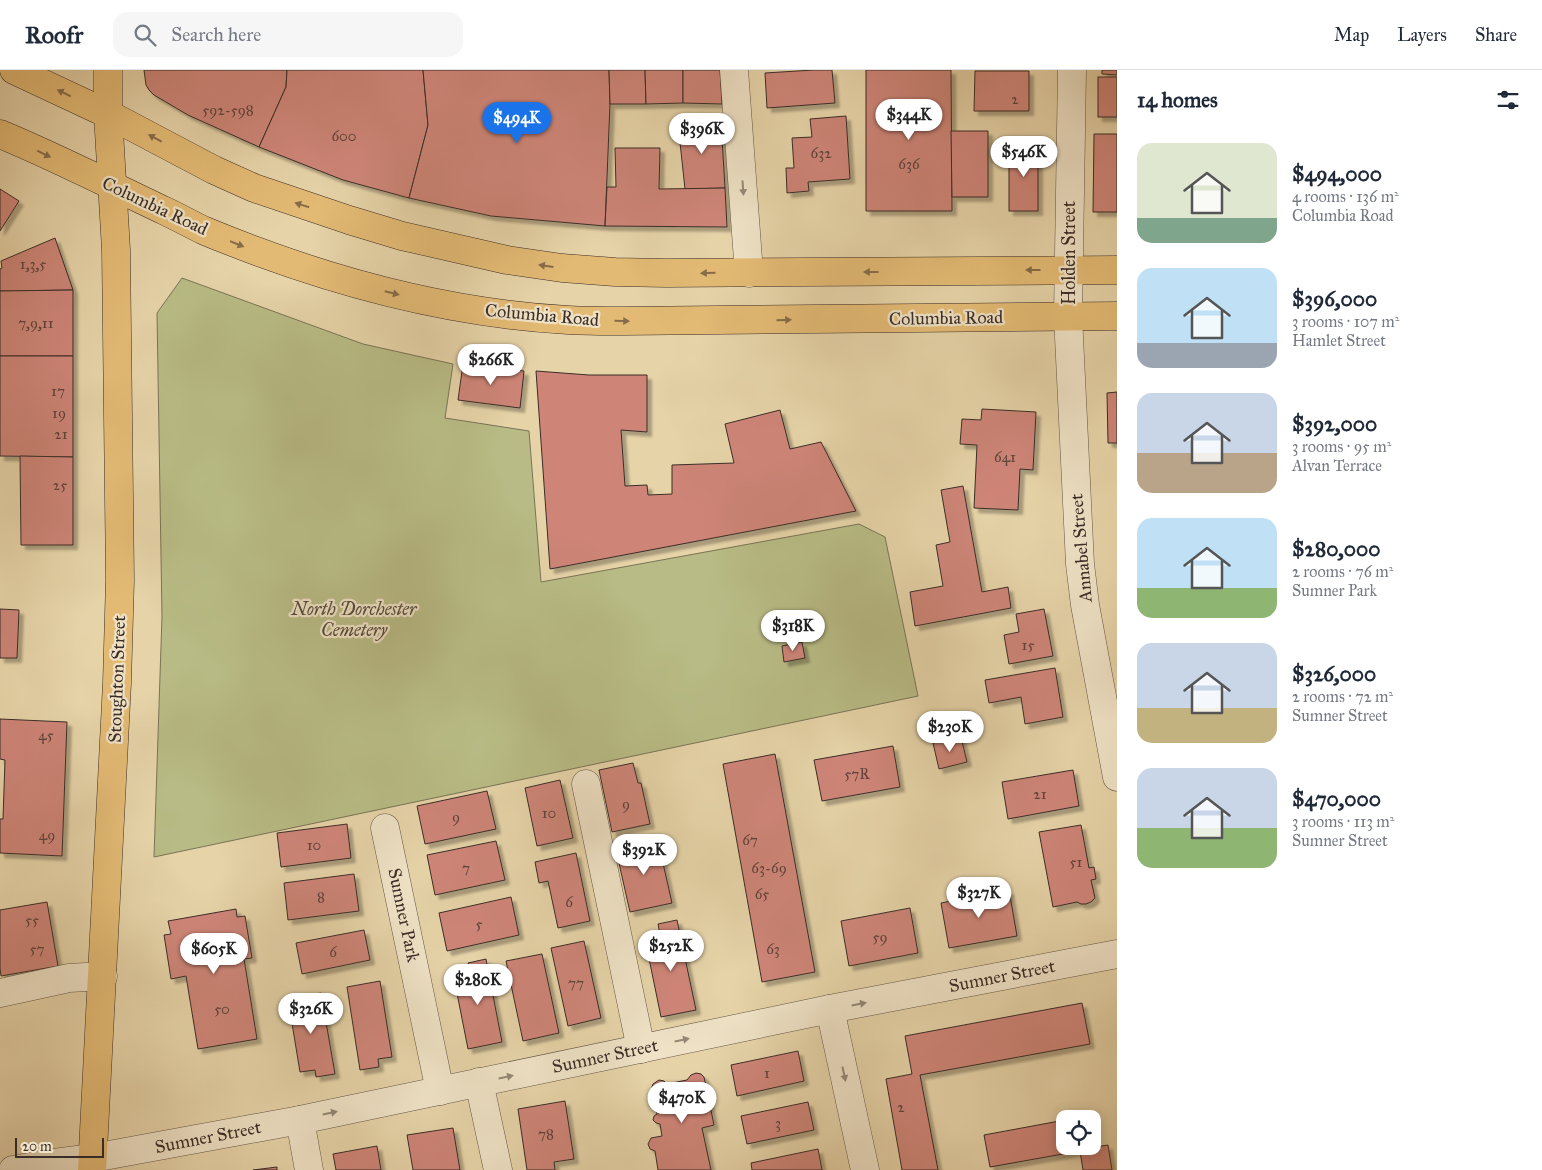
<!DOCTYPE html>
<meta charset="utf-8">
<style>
:root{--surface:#fff;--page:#f6f6f7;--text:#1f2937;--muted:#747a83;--line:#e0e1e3;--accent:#1a73e8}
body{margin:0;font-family:"IM FELL Great Primer",serif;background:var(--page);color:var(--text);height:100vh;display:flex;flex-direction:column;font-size:19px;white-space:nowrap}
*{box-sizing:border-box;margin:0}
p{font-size:16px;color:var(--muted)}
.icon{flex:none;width:28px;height:28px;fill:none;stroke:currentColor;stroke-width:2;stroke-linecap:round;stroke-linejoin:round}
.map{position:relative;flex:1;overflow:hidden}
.side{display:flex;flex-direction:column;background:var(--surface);width:425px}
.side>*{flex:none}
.fabs{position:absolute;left:1056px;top:1040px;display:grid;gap:10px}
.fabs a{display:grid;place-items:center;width:45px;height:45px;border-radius:10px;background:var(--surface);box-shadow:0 2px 12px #0003;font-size:25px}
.scale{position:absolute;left:15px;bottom:12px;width:89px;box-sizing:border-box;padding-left:5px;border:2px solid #3a2d27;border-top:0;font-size:14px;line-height:18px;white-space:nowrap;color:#3a2d27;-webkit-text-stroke:4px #efe2c6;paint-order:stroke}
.price{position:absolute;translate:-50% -42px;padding:0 11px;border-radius:18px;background:#fff;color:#222;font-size:16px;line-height:32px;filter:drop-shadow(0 1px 2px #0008)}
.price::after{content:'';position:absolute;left:50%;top:30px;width:15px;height:11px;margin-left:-8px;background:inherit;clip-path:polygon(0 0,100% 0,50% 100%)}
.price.current{background:var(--accent);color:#fff}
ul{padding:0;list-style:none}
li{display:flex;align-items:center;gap:15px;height:125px;padding:0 20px}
li span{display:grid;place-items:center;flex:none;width:140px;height:100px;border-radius:15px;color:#555}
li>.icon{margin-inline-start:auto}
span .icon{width:60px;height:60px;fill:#fffc;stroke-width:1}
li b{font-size:21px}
h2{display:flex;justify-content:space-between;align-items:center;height:60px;padding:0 20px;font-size:21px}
header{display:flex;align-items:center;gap:30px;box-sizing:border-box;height:70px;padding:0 25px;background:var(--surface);border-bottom:1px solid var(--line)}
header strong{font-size:24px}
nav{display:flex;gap:28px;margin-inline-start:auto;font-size:18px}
.search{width:350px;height:45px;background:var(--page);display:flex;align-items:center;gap:12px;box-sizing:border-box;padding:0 18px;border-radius:15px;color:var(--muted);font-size:19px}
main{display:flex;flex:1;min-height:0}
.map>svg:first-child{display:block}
</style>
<header>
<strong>Roofr</strong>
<div class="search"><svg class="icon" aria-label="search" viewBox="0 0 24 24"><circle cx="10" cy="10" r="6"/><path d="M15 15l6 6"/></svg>Search here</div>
<nav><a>Map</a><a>Layers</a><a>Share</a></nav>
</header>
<main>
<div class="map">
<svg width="1117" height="1100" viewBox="0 0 1117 1100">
<defs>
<filter id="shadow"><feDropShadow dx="4.5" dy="4.5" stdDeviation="1" flood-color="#0004"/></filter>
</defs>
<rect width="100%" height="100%" fill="#e6d3a8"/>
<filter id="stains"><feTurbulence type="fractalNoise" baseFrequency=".004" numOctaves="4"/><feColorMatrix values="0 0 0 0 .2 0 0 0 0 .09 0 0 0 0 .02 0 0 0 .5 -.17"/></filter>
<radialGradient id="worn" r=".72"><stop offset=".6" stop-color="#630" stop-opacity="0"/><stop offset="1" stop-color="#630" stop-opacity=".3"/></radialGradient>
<polygon fill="#b8bb85" stroke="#797456" points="182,208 363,274 453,294 445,348 529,361 541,512 859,454 885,467 918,626 154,787 162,546 157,243"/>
<g fill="#ce8578" stroke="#3a2d27" filter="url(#shadow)">
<polygon points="144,0 287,0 286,17 259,77 188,45 154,25 149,20 146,15"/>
<polygon points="287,0 423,0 428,55 409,128 343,110 259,77 286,17"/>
<polygon points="423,0 609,0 610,34 605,156 491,146 409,128 428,55"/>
<polygon points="609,0 645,0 646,34 610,34"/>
<polygon points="645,0 683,0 683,33 646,34"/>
<polygon points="683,0 720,0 722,34 683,33"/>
<polygon points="814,0 832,0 835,33 767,38 765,3"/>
<polygon points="866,0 951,0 952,141 866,141"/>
<polygon points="1102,0 1117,0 1117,5 1102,4"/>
<polygon points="975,1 1029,1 1029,41 974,41"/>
<rect x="1098" y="7" width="19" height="40"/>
<polygon points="846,46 850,109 808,112 809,121 787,123 786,98 794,98 792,68 812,67 810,49"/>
<polygon points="721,52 725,118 685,119 678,54"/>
<polygon points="951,61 988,61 988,127 952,127"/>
<polygon points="1094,64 1117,64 1117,142 1093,142"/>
<rect x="1009" y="75" width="29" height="66"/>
<polygon points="615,78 660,78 659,119 725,118 727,157 605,156 607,117 616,117"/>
<polygon points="0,119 19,131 0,161"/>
<polygon points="55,168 73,220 0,221 0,199 2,198 1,191"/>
<polygon points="73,220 73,286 0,286 0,221"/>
<polygon points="0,286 73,286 73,387 0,386"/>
<polygon points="463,294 524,301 520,338 458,330"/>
<polygon points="536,301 589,305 647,305 647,362 621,360 625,416 647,415 648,425 672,424 672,395 734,393 725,354 780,340 790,379 821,372 856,441 550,499"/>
<polygon points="1117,322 1117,373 1108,373 1107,323"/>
<polygon points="982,339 1036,342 1033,400 1020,399 1018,440 974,438 977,375 960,374 962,349 981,350"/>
<polygon points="20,386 73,387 73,475 21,475"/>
<polygon points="963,416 982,522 1008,517 1011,538 915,556 910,522 943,516 936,475 950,472 941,420"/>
<polygon points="0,539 19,540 17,588 0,588"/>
<polygon points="1044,539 1053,586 1009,594 1004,565 1019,562 1016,544"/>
<polygon points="802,572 805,588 784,592 782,576"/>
<polygon points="1055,598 1063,647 1025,654 1021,627 989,633 985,610"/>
<polygon points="0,649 67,652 62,786 0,783 0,749 3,749 5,690 0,689"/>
<polygon points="961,667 967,692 939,699 933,673"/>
<polygon points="893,676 900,717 822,731 814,690"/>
<polygon points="775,684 815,902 762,912 723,694"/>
<polygon points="633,693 638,713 641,713 650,754 612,762 599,700"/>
<polygon points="1073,700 1079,736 1008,749 1002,712"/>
<polygon points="560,710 573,768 537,776 525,718"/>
<polygon points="487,721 496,759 425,774 417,736"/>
<polygon points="347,754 351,788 281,797 277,763"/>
<polygon points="1081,755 1089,798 1094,797 1096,809 1091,810 1095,828 1091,832 1086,834 1081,834 1077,832 1053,837 1039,762"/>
<polygon points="496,771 505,810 435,825 427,785"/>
<polygon points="658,771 672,833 630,842 616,780"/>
<polygon points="576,783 590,851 558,858 548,811 539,813 535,792"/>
<polygon points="354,804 359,841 288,850 284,813"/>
<polygon points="1009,820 1017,866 949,878 941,833"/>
<polygon points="511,827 519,865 447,881 439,843"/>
<polygon points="47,832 58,896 1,906 0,898 0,840"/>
<polygon points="910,838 918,883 849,896 841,851"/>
<polygon points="236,839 237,847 245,846 252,888 244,889 257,969 198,979 186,906 171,909 164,865 171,864 168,851"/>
<polygon points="677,850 696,940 661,947 646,874 661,870 658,854"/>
<polygon points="364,860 370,890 302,904 296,873"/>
<polygon points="584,871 601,948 568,956 551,878"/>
<polygon points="542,884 559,963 523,971 506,891"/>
<polygon points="486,889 502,972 468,979 454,908 470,905 468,893"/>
<polygon points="380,911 392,987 378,989 379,997 360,1000 347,917"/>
<polygon points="321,923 335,1004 316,1007 315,1000 300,1002 288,929"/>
<polygon points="1082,933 1090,974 920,1005 938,1100 902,1100 886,1009 912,1004 905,966"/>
<polygon points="798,981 804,1011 737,1026 731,995"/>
<polygon points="696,1003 701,1004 704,1007 714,1055 702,1058 711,1100 658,1100 655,1081 650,1079 648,1074 651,1068 662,1066 660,1054 656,1053 653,1050 654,1046 657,1044 651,1020 653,1014 659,1010 664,1011 667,1014 687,1010 691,1005"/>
<polygon points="565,1031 574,1089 554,1092 555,1100 527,1100 518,1039"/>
<polygon points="808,1032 814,1060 747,1074 741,1046"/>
<polygon points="1065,1050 1065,1076 1092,1076 1092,1065 1095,1077 1108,1075 1112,1100 1083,1100 1080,1081 990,1097 984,1065"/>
<polygon points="453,1058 460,1100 413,1100 407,1065"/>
<polygon points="377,1076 381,1100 336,1100 333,1084"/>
<polygon points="818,1079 822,1100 752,1100 751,1093"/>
<polygon points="277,1097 277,1100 253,1100"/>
</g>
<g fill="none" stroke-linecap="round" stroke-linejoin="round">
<g stroke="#655647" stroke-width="29">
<g id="minor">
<polyline points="734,0 749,203"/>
<polyline points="1072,0 1068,246 1080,494 1085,535 1117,707"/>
<polyline points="586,714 641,979"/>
<polyline points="385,758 440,1021"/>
<polyline points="0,923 69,908 103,906"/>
<polyline points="830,939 865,1100"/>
<polyline points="479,1012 498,1100"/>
<polyline points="300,1050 309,1100"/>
<polyline points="13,1100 46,1094 93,1088 300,1050 830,939 1117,884"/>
</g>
</g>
<g stroke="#3a2d27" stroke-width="29">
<g id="major">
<polyline points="14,0 108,44 214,100 254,118 349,150 402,166 507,190 562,198 615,202 666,203 1117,200"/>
<path d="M0,64C56,87 110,115 165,141C178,147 192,155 205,161C321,209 442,243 568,250C587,251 606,251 624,251L1117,246"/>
<polyline points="92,1100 117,613 120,510 116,180 108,44 108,0"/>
</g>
</g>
<use href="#minor" stroke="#efe2c6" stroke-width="28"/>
<use href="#major" stroke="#e3ba74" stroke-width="28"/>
</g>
<defs><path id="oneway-solid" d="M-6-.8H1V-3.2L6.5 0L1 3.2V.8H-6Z" transform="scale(1.25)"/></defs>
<g fill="#866c4a">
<use href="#oneway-solid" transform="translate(64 23) rotate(-154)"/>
<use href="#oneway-solid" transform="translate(155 68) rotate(-152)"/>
<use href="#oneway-solid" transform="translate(44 84) rotate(26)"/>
<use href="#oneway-solid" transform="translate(302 135) rotate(-162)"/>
<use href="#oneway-solid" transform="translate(237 174) rotate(22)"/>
<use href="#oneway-solid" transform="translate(546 196) rotate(-172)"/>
<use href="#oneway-solid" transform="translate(1033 200) rotate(180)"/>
<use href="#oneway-solid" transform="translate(871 202) rotate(180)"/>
<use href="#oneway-solid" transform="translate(708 203) rotate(179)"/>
<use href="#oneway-solid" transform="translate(392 223) rotate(14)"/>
<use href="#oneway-solid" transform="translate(784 250) rotate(-1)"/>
<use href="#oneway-solid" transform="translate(622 251) rotate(1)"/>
</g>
<g fill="#948876">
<use href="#oneway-solid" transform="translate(743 118) rotate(86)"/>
<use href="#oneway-solid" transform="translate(859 934) rotate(-11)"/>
<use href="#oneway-solid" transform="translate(682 970) rotate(-12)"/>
<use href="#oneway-solid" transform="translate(844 1004) rotate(78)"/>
<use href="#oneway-solid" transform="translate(506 1007) rotate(-12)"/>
<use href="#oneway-solid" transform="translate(330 1043) rotate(-12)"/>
</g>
<g text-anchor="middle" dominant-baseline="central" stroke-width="4.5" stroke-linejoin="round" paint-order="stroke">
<g font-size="15" fill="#5f433b">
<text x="1015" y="29">2</text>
<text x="228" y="40">592-598</text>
<text x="344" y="66">600</text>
<text x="821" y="83">632</text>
<text x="909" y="94">636</text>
<text x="33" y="194">1,3,5</text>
<text x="36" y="253">7,9,11</text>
<text x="58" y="321">17</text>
<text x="59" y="343">19</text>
<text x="61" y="364">21</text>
<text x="1005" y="387">641</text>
<text x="60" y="415">25</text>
<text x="1028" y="575">15</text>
<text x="46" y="665">45</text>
<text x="857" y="704">57R</text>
<text x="1040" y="724">21</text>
<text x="626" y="734">9</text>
<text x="549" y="743">10</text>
<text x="456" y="747">9</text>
<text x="47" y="765">49</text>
<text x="750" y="770">67</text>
<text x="314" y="775">10</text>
<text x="1076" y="792">51</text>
<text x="466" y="798">7</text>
<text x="769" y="798">63-69</text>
<text x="762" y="824">65</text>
<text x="321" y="827">8</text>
<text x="569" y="832">6</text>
<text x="32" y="850">55</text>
<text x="479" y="854">5</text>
<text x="880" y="867">59</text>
<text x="37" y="879">57</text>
<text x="773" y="879">63</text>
<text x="333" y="882">6</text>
<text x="576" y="913">77</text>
<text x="222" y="939">50</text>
<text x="767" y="1003">1</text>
<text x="901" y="1037">2</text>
<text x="778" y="1053">3</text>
<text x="546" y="1064">78</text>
</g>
<g font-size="18" fill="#3a2d27" stroke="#efe2c6">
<text transform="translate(155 136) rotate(25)">Columbia Road</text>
<text transform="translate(1069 183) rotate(-90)">Holden Street</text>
<text transform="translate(542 245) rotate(5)">Columbia Road</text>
<text transform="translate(946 248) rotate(-1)">Columbia Road</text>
<text transform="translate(1081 478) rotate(-95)">Annabel Street</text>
<text transform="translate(117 609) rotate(-88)">Stoughton Street</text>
<text transform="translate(404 845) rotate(78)">Sumner Park</text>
<text transform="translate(1002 906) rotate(-11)">Sumner Street</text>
<text transform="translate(605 986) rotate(-12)">Sumner Street</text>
<text transform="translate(208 1067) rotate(-11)">Sumner Street</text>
</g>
<g font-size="18" font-style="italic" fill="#53493a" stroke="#efe2c6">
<text x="354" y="539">North Dorchester<tspan x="354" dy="21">Cemetery</tspan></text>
</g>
</g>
<rect width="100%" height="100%" filter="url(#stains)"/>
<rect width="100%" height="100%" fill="url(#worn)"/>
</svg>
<div class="fabs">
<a><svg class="icon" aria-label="locate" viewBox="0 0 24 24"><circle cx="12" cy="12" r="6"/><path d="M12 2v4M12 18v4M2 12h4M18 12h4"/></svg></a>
</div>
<div class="scale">20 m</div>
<b class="price" style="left:909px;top:71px">$344K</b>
<b class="price current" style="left:517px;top:74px">$494K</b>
<b class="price" style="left:702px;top:85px">$396K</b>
<b class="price" style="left:1024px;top:108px">$546K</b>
<b class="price" style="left:491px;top:316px">$266K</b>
<b class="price" style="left:793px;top:582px">$318K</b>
<b class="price" style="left:950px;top:683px">$230K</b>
<b class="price" style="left:644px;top:806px">$392K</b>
<b class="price" style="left:979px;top:849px">$327K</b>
<b class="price" style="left:671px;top:902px">$252K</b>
<b class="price" style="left:214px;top:905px">$605K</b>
<b class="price" style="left:478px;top:936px">$280K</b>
<b class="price" style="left:311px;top:965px">$326K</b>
<b class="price" style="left:682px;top:1054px">$470K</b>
</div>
<section class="side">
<h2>14 homes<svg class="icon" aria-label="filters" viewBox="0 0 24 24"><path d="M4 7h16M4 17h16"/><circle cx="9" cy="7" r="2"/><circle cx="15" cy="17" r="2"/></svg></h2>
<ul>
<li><span style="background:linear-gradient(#dfe7d0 75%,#7fa58c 0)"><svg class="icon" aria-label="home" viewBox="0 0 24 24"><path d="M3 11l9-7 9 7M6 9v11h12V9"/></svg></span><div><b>$494,000</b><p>4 rooms · 136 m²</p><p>Columbia Road</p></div></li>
<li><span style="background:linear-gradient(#bfe0f5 75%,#9aa5b1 0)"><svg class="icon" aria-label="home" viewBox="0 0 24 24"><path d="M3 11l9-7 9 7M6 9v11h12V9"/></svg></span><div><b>$396,000</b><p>3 rooms · 107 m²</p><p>Hamlet Street</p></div></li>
<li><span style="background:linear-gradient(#c9d6e8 60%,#b9a48a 0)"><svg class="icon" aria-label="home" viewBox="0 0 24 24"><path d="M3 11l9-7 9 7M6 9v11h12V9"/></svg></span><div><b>$392,000</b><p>3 rooms · 95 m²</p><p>Alvan Terrace</p></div></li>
<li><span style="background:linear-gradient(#bfe0f5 70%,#8fb573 0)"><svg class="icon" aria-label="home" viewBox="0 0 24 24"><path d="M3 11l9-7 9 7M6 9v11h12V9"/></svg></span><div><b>$280,000</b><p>2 rooms · 76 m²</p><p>Sumner Park</p></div></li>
<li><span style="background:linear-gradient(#c9d6e8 65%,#c2b280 0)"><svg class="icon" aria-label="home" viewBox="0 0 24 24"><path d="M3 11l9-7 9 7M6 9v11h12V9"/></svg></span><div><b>$326,000</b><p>2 rooms · 72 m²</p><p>Sumner Street</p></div></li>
<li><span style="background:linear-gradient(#c9d6e8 60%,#8fb573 0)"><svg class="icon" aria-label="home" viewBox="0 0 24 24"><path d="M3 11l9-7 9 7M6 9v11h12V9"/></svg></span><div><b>$470,000</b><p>3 rooms · 113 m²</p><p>Sumner Street</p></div></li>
</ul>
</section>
</main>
